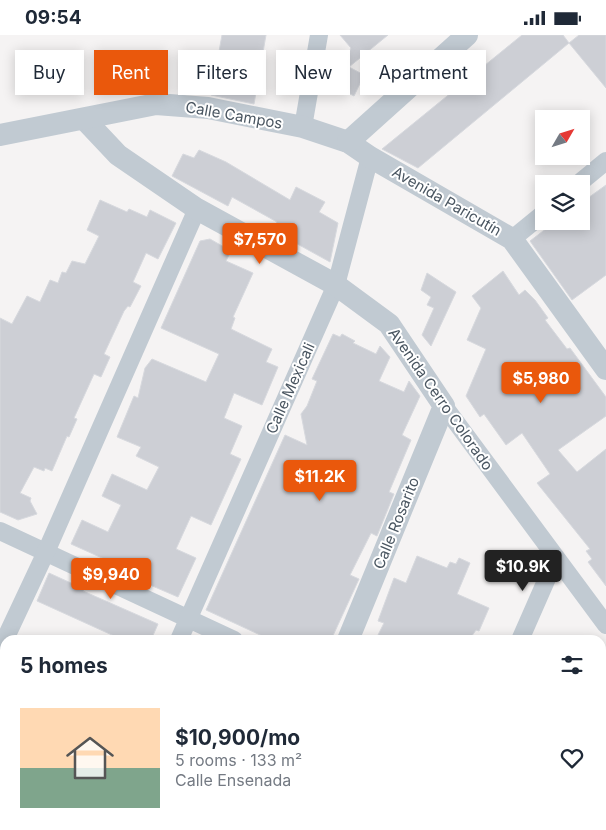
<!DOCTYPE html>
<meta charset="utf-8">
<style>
:root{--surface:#fff;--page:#f6f6f7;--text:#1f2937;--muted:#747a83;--line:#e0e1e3;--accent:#ea580c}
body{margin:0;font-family:Inter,sans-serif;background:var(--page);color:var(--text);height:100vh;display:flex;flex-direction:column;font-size:19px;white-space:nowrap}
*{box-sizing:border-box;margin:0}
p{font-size:16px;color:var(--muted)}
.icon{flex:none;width:28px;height:28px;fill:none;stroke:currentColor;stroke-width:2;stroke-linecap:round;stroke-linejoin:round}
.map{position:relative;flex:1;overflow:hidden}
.sheet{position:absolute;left:0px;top:600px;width:606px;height:195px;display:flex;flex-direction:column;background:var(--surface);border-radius:15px 15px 0 0;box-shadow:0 2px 12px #0003}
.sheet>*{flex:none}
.hud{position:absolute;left:15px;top:15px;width:576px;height:45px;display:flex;gap:10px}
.needle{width:32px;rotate:51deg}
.buttons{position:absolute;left:535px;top:75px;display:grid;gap:10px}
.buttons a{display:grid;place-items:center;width:55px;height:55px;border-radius:0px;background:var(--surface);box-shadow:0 2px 12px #0003;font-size:25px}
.price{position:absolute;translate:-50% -42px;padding:0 11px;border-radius:5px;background:var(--accent);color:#fff;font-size:16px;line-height:32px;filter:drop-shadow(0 1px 2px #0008)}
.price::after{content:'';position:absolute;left:50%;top:30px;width:15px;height:11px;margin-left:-8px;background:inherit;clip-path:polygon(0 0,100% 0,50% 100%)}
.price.active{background:#222;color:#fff}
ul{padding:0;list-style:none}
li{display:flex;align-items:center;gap:15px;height:125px;padding:0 20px}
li+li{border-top:1px solid var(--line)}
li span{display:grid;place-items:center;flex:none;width:140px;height:100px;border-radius:0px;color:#555}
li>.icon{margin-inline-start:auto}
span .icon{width:60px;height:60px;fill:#fffc;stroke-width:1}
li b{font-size:21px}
h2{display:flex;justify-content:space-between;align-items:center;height:60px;padding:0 20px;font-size:21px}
.tag{padding:0 18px;border-radius:0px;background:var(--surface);box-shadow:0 2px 12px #0003;font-size:18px;line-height:45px}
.tag.active{background:var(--accent);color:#fff}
.status{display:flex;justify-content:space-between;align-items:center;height:35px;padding:0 25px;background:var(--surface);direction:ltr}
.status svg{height:14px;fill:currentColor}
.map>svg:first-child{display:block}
</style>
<div class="status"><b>09:54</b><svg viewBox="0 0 49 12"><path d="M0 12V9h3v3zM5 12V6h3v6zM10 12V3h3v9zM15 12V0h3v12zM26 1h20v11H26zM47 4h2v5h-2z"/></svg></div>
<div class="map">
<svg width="606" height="795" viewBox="0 0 606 795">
<rect width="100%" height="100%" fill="#f5f3f3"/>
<g fill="#cdcfd5" stroke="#d7d9de">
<polygon points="222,0 266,0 254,69 211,60"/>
<polygon points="340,0 388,0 349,32 364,40 354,61 334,51 351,13"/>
<polygon points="522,0 563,0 569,8 579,0 606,0 606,53 569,8 418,133 382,114"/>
<polygon points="199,115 226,127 290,165 296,152 325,167 319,177 338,188 330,227 272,195 277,187 232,162 228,171 172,141 183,119 194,123"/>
<polygon points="606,150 606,240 572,265 530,206 556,186 581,186 581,168"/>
<polygon points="100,165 127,177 129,174 147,182 150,175 176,188 158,224 146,218 133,247 141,251 130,272 128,271 124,276 104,319 110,322 101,342 94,339 74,383 77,384 69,402 67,401 52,436 45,433 44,436 34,432 20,458 31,463 30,466 37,479 18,485 0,477 0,283 12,289 27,261 40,267 50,245 58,248 62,237 66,238 72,226 85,229 99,201 87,195"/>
<polygon points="210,204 231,216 226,226 253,238 233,282 235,283 231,294 272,314 266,327 278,332 262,370 234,358 224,383 242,391 230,419 241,424 211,490 191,481 176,514 196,523 178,562 120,537 122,534 111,527 71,509 82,485 108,497 121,470 102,461 112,439 147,455 159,432 136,421 141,412 117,402 134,361 138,363 145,333 152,324 206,347 219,319 161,293 200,206"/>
<polygon points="503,236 519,260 525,255 535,265 548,283 545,285 567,314 570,313 606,362 606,381 558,415 577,437 606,414 606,551 588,527 592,524 586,516 590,514 537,448 550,439 522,398 506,410 484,379 480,382 466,361 486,314 467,305 481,273 472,261"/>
<polygon points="427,238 456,257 431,311 422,300 434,273 427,270 431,262 421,255"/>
<polygon points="333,299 340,302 342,299 355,306 353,308 376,319 380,311 390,322 379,346 404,357 409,346 420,361 402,400 411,405 389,457 394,459 377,501 371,498 350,540 359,544 331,605 271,605 206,575 285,400 307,410 301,379 307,371 317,346 312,344"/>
<polygon points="508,519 534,532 526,549 500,537"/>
<polygon points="417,521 447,533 450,527 456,529 459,523 470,528 457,559 489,573 479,596 476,595 469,605 444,605 437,601 435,605 389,605 378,600 384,588 378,586 394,543 406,548"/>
<polygon points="49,538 84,554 83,556 158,589 151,605 123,605 37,566"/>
</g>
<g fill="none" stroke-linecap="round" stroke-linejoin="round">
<g stroke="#c1cad2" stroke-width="18">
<polyline points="303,92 319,0"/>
<polyline points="578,149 606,126"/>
<polyline points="512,204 544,178"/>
<polyline points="444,371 606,590"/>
<polyline points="0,496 234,605"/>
<polyline points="179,605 336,250 370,122"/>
<polyline points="520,605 556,523"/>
<polyline points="0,615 46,517 197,174"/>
<polyline points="601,772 606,774"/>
<polyline points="89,795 91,790"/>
<polyline points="436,795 438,790"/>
</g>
<g stroke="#c1cad2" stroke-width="22">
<polyline points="85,85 118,120 197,174 336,250 389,289 444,371 348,605"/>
<polyline points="0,100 156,69 208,73 303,92 348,107 370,122 512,204 606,334"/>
<polyline points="348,107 467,0"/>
<polyline points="261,795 263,790"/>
</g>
</g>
<g text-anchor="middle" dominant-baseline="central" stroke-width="4" stroke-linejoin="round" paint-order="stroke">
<g font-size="15" fill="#4a5661" stroke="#fff">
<text transform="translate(234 80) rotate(10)">Calle Campos</text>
<text transform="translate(447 166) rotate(30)">Avenida Paricutín</text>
<text transform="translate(290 353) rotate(-66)">Calle Mexicali</text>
<text transform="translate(441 364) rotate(55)">Avenida Cerro Colorado</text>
<text transform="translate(396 488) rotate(-68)">Calle Rosarito</text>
</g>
</g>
</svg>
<div class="buttons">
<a><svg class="needle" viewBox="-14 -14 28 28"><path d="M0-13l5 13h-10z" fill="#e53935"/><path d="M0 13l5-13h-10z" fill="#747a83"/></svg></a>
<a><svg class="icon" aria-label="layers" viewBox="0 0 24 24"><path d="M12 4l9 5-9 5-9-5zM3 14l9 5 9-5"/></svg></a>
</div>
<b class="price" style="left:260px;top:230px">$7,570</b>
<b class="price" style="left:541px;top:369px">$5,980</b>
<b class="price" style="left:320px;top:467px">$11.2K</b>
<b class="price active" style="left:523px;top:557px">$10.9K</b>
<b class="price" style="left:111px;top:565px">$9,940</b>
<div class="hud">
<a class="tag">Buy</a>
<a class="tag active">Rent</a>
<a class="tag">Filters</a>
<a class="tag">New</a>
<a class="tag">Apartment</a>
</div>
<section class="sheet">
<h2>5 homes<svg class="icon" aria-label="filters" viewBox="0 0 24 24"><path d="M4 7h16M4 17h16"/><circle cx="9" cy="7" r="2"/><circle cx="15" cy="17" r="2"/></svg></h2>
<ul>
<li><span style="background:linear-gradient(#ffd9b3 60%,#7fa58c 0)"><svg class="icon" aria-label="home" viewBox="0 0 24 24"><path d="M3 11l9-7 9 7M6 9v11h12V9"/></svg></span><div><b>$10,900/mo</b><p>5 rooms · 133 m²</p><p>Calle Ensenada</p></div><svg class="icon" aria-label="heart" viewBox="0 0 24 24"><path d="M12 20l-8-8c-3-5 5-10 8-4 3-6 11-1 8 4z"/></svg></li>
</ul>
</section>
</div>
